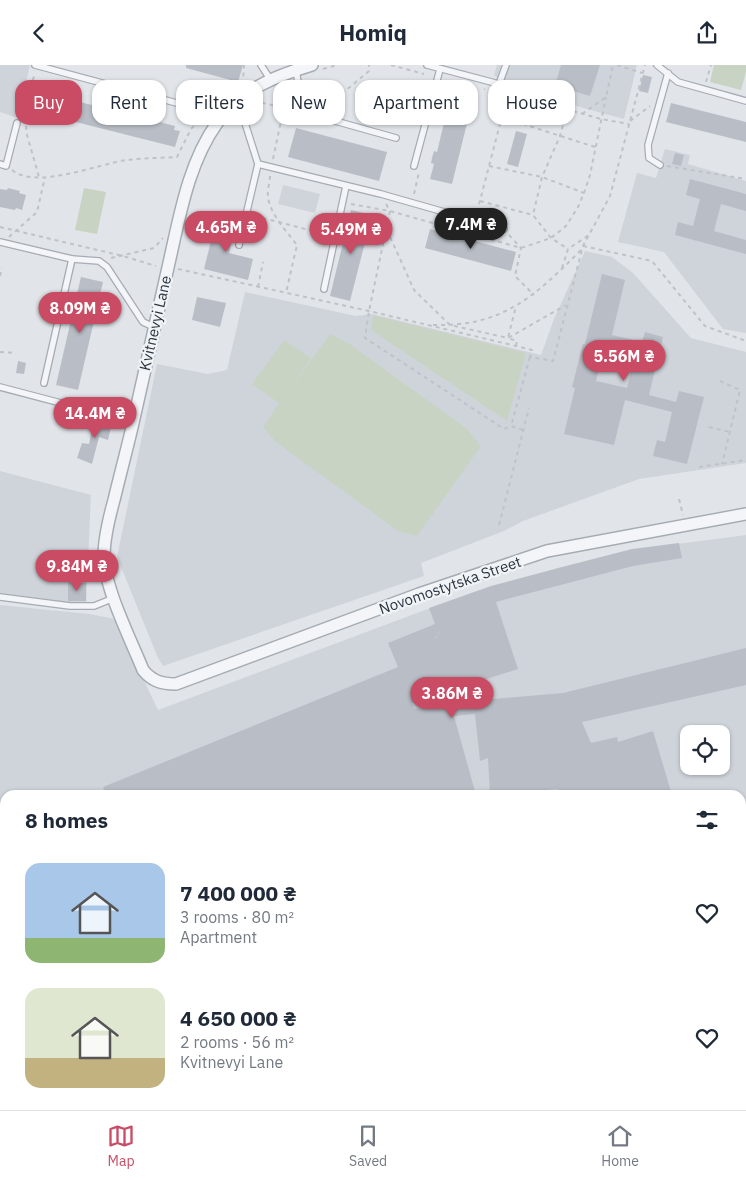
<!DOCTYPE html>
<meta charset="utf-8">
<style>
:root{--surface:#fff;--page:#f6f6f7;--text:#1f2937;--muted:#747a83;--line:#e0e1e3;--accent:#c94b64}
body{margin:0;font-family:"IBM Plex Sans",sans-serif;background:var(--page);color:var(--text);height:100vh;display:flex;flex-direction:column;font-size:19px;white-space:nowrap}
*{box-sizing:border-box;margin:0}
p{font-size:16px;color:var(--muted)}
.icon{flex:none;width:28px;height:28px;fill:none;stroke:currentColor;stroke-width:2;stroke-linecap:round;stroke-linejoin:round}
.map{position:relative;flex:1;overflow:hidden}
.sheet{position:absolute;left:0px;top:725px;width:746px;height:320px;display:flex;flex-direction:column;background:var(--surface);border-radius:15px 15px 0 0;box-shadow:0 1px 4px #0004}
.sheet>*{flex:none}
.hud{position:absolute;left:15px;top:15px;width:716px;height:45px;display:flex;gap:10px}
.buttons{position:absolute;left:680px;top:660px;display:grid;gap:10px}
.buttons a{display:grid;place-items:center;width:50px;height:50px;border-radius:10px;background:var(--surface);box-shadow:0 1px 4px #0004;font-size:25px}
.price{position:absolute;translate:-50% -42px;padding:0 11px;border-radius:18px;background:var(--accent);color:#fff;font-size:16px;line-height:32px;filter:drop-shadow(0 1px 2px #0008)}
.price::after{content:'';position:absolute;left:50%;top:30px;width:15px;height:11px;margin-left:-8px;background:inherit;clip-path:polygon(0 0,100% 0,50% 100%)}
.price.current{background:#222;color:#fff}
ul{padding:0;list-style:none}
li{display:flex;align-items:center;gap:15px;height:125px;padding:0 25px}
li span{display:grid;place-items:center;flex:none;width:140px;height:100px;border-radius:15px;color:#555}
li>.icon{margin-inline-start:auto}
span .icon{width:60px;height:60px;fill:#fffc;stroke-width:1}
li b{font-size:21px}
h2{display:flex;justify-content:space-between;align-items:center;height:60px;padding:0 25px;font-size:21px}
.chip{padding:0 18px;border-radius:15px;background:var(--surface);box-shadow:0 1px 4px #0004;font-size:18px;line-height:45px}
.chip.current{background:var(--accent);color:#fff}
header{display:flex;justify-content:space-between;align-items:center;height:65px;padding:0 25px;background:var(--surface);font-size:22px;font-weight:700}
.tabs{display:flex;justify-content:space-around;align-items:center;height:70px;border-top:1px solid var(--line);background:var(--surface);font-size:14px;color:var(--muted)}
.tabs a{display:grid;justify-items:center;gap:2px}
.tabs .current{color:var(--accent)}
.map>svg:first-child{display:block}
</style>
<header><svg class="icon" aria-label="back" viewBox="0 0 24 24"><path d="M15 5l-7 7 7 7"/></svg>Homiq<svg class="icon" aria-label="share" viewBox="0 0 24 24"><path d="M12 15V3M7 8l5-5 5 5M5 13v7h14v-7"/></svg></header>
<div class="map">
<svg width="746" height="1045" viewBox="0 0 746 1045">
<rect width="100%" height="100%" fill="#e1e5e9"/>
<g fill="#cfd4db" fill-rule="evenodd">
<polygon points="0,0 30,0 18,53 0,47"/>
<polygon points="497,0 637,0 624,54 510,23 494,10"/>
<polygon points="665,84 690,90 688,99 746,116 746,268 723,264 664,187 618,177 637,108 656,113"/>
<polygon points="283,120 320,129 315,148 278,139"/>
<polygon points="585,186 612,192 633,208 691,273 746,287 746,398 639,414 523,456 504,466 421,498 424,511 163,601 158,593 117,492 157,299 208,309 227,305 245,227 356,251 372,249 541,290 554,254"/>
<polygon points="0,406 91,430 86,540 0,528"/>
<path d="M746,470V784L741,786V730H5V1040H147L133,1045H0V540L89,549L115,554L158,645L425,545L491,522L632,485ZM689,669H721V701H689Z"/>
</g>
<g fill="#c8d3c3">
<polygon points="714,0 746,0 746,7 741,25 710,17"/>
<polygon points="84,123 106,127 97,169 75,165"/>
<polygon points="373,250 526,288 507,356 371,265"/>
<polygon points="330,269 348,278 467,364 481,381 417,471 398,466 276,377 263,362 279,338 252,319 284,275 311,293 287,328"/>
<polygon points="746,784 746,836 741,838 741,786"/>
<polygon points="741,910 746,910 746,943 741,945"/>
</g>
<g fill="#b9bec6" fill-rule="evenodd">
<polygon points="186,0 243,0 238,17 186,3"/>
<polygon points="561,0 600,0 590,31 555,21"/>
<polygon points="643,10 652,12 648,28 639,26"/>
<polygon points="451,29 473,34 452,119 430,114 434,99 431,98 432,93 434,86 437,87 444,58 441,57 444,45 447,46"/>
<polygon points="52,30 175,61 174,65 180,66 175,82 40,48 44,31 51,33"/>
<polygon points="671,38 746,57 746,77 666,57"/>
<polygon points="296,63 387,87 379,116 288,92"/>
<polygon points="516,66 527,69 518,102 507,99"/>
<polygon points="675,88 684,90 681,101 672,99"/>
<polygon points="690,114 746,129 746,146 721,139 714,166 746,175 746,189 675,170 678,157 693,161 700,134 686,130"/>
<polygon points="8,123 20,126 19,128 26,130 22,145 16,143 15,145 0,142 0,124 7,125"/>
<polygon points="351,145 372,150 350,236 330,231"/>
<polygon points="251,151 266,155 263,164 248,160"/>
<polygon points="217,152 236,157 229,188 253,194 248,215 204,204"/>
<polygon points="430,164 516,187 511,206 425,183"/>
<path d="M602,209L625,215L612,270L642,277L645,267L663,272L649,330L676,337L679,326L704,332L687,399L653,391L657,375L665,377L672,347L625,335L614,380L564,369L575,323L572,322L583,279H585ZM604,284L635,291L627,323L596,316Z"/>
<polygon points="81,212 103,217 78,325 56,320"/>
<polygon points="197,232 226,238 220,262 192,255"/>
<polygon points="18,296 26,298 24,309 16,308"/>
<polygon points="94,352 112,357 108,375 99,372 92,399 77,393 82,378 89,379"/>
<polygon points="679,478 682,493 633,501 496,537 518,604 412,638 414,644 493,634 563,628 746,583 746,620 582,657 591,678 617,672 618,677 653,666 672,730 560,730 558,724 490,730 488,693 480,696 475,649 454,651 476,730 106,730 103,722 398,602 388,578 435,559 429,543 491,521 562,502 632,484"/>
<polygon points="68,517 86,518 86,536 68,536"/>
</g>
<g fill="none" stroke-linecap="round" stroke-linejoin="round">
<g stroke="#a6acb3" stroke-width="8">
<g id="service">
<polyline points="35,0 184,40 216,59"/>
<polyline points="261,0 270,14"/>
<polyline points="427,0 499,19 506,0"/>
<polyline points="657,0 678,17 746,36"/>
<polyline points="296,5 303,47 396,73"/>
<polyline points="238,36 258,99 239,180"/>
<polyline points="0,99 6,101 17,58"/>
<polyline points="258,99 381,129 504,164"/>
<polyline points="660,100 649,93 648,80 668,8"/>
<polyline points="414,101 440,4"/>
<polyline points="0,177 72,194 99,196 107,202 143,257 154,262"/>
<polyline points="324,224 346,121"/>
<polyline points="44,318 72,194"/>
<polyline points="0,322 133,357"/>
<polyline points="0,532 70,541 94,541 114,533"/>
<polyline points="741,889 746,894"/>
<polyline points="741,907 746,901"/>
<polyline points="741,958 746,957"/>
<polyline points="406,1040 407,1045"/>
<polyline points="487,1040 488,1045"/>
<polyline points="507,1040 508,1045"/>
<polyline points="539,1045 551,1040"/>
</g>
</g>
<g stroke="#a6acb3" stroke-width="14">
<g id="minor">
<path d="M312,0C275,11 240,25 217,58C190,96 181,144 171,189C158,245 146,302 133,358C127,384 120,410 114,435C109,453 104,473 104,491C104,522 131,575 143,605C152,616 161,619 176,619L419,529L547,486L746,449"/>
<polyline points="741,846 746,844"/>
<polyline points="325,1040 327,1045"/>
<polyline points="220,1045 232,1040"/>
</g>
</g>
<g stroke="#bfc3c8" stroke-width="2" stroke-dasharray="4 4" stroke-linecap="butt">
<polyline points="391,0 424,9"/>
<polyline points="617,0 642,8"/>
<polyline points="323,4 337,0"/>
<polyline points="706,17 711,0"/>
<polyline points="505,24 512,29 601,54 629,59"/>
<polyline points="501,26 505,40 526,60 595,82"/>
<polyline points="186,31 238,20 243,16 244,0"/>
<polyline points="254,36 294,45"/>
<polyline points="567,45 560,71 542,112 533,150 551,173 568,184"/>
<polyline points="326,46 327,41 369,6 369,0"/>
<polyline points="582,49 606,32 613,0"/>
<polyline points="25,54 24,44 35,8"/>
<polyline points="630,56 650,41"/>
<polyline points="26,61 27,70 39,112"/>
<polyline points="273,94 282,51 295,46"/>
<polyline points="489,101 542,112 584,128"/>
<polyline points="667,101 746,114"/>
<path d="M12,105C36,125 98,99 127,95C144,93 161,93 177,92L191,64L198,57"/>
<path d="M270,111C270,117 267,125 268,131C269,148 287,167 297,180L286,228"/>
<polyline points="414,129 419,107"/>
<polyline points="480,136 533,150"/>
<polyline points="351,139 390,146 521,183 551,173 566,161 578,142 584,128 590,110 606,32"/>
<polyline points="386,139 390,146 369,246 365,273 504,364 511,361"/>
<polyline points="477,147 505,40 484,24"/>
<polyline points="255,151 328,170"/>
<polyline points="0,162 123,191 156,201"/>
<polyline points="387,165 414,225 450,260 508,273 566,240"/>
<polyline points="509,170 521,183 515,211 534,230"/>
<polyline points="9,172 37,147 45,112"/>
<polyline points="583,181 652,196 705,261 746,276"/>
<polyline points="111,193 154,183 163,173"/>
<polyline points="562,203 568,184 589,170"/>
<polyline points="178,204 369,246 516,281 532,285 530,292 553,296 583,181 610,131 645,0"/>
<polyline points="0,211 2,203"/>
<polyline points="258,222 263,197"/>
<path d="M433,260C503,262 535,231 581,185"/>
<polyline points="516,281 517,276 508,273 516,241"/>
<polyline points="0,287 15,288"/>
<polyline points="720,316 740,325 722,399"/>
<polyline points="709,362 730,367"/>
<polyline points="523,365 511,361 530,292"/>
<polyline points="699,402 746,395"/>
<polyline points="679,434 683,450"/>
<polyline points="499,460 529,343"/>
<polyline points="434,573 440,571 439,569 441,564"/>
<polyline points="270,1040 271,1040"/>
</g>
<use href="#service" stroke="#f4f5f8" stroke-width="5.5"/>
<use href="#minor" stroke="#f4f5f8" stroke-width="11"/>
</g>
<g text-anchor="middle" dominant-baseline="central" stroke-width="4.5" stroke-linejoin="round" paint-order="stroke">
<g font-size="15" fill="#2a3340" stroke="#f1f4f7">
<text transform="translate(155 258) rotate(-77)">Kvitnevyi Lane</text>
<text transform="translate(450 520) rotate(-19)">Novomostytska Street</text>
</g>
</g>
</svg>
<div class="buttons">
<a><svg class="icon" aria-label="locate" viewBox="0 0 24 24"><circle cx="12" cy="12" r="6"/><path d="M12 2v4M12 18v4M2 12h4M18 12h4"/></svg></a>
</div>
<b class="price current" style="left:471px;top:185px">7.4M ₴</b>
<b class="price" style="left:226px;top:188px">4.65M ₴</b>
<b class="price" style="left:351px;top:190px">5.49M ₴</b>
<b class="price" style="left:80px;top:269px">8.09M ₴</b>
<b class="price" style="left:624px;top:317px">5.56M ₴</b>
<b class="price" style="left:95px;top:374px">14.4M ₴</b>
<b class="price" style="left:77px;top:527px">9.84M ₴</b>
<b class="price" style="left:452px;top:654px">3.86M ₴</b>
<div class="hud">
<a class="chip current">Buy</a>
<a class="chip">Rent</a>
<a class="chip">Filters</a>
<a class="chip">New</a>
<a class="chip">Apartment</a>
<a class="chip">House</a>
</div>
<section class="sheet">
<h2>8 homes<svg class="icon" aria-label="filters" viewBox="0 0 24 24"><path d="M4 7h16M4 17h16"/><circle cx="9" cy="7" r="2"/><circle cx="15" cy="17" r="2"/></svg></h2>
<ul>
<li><span style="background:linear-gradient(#a9c7e8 75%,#8fb573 0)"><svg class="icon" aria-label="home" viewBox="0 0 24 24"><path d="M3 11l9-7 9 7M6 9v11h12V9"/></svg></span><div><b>7 400 000 ₴</b><p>3 rooms · 80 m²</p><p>Apartment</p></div><svg class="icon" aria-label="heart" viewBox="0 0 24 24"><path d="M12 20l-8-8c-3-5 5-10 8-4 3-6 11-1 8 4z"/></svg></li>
<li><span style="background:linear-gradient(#dfe7d0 70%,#c2b280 0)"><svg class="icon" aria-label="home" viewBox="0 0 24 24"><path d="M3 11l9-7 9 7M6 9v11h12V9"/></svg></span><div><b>4 650 000 ₴</b><p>2 rooms · 56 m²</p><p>Kvitnevyi Lane</p></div><svg class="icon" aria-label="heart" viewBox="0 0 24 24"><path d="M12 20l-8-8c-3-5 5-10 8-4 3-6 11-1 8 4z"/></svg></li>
</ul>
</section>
</div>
<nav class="tabs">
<a class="current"><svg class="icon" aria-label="map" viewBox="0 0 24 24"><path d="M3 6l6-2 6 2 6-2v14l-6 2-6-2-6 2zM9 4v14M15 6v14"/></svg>Map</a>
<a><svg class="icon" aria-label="saved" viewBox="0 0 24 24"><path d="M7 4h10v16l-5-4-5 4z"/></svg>Saved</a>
<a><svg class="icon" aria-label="home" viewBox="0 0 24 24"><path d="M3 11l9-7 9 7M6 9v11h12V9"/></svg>Home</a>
</nav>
